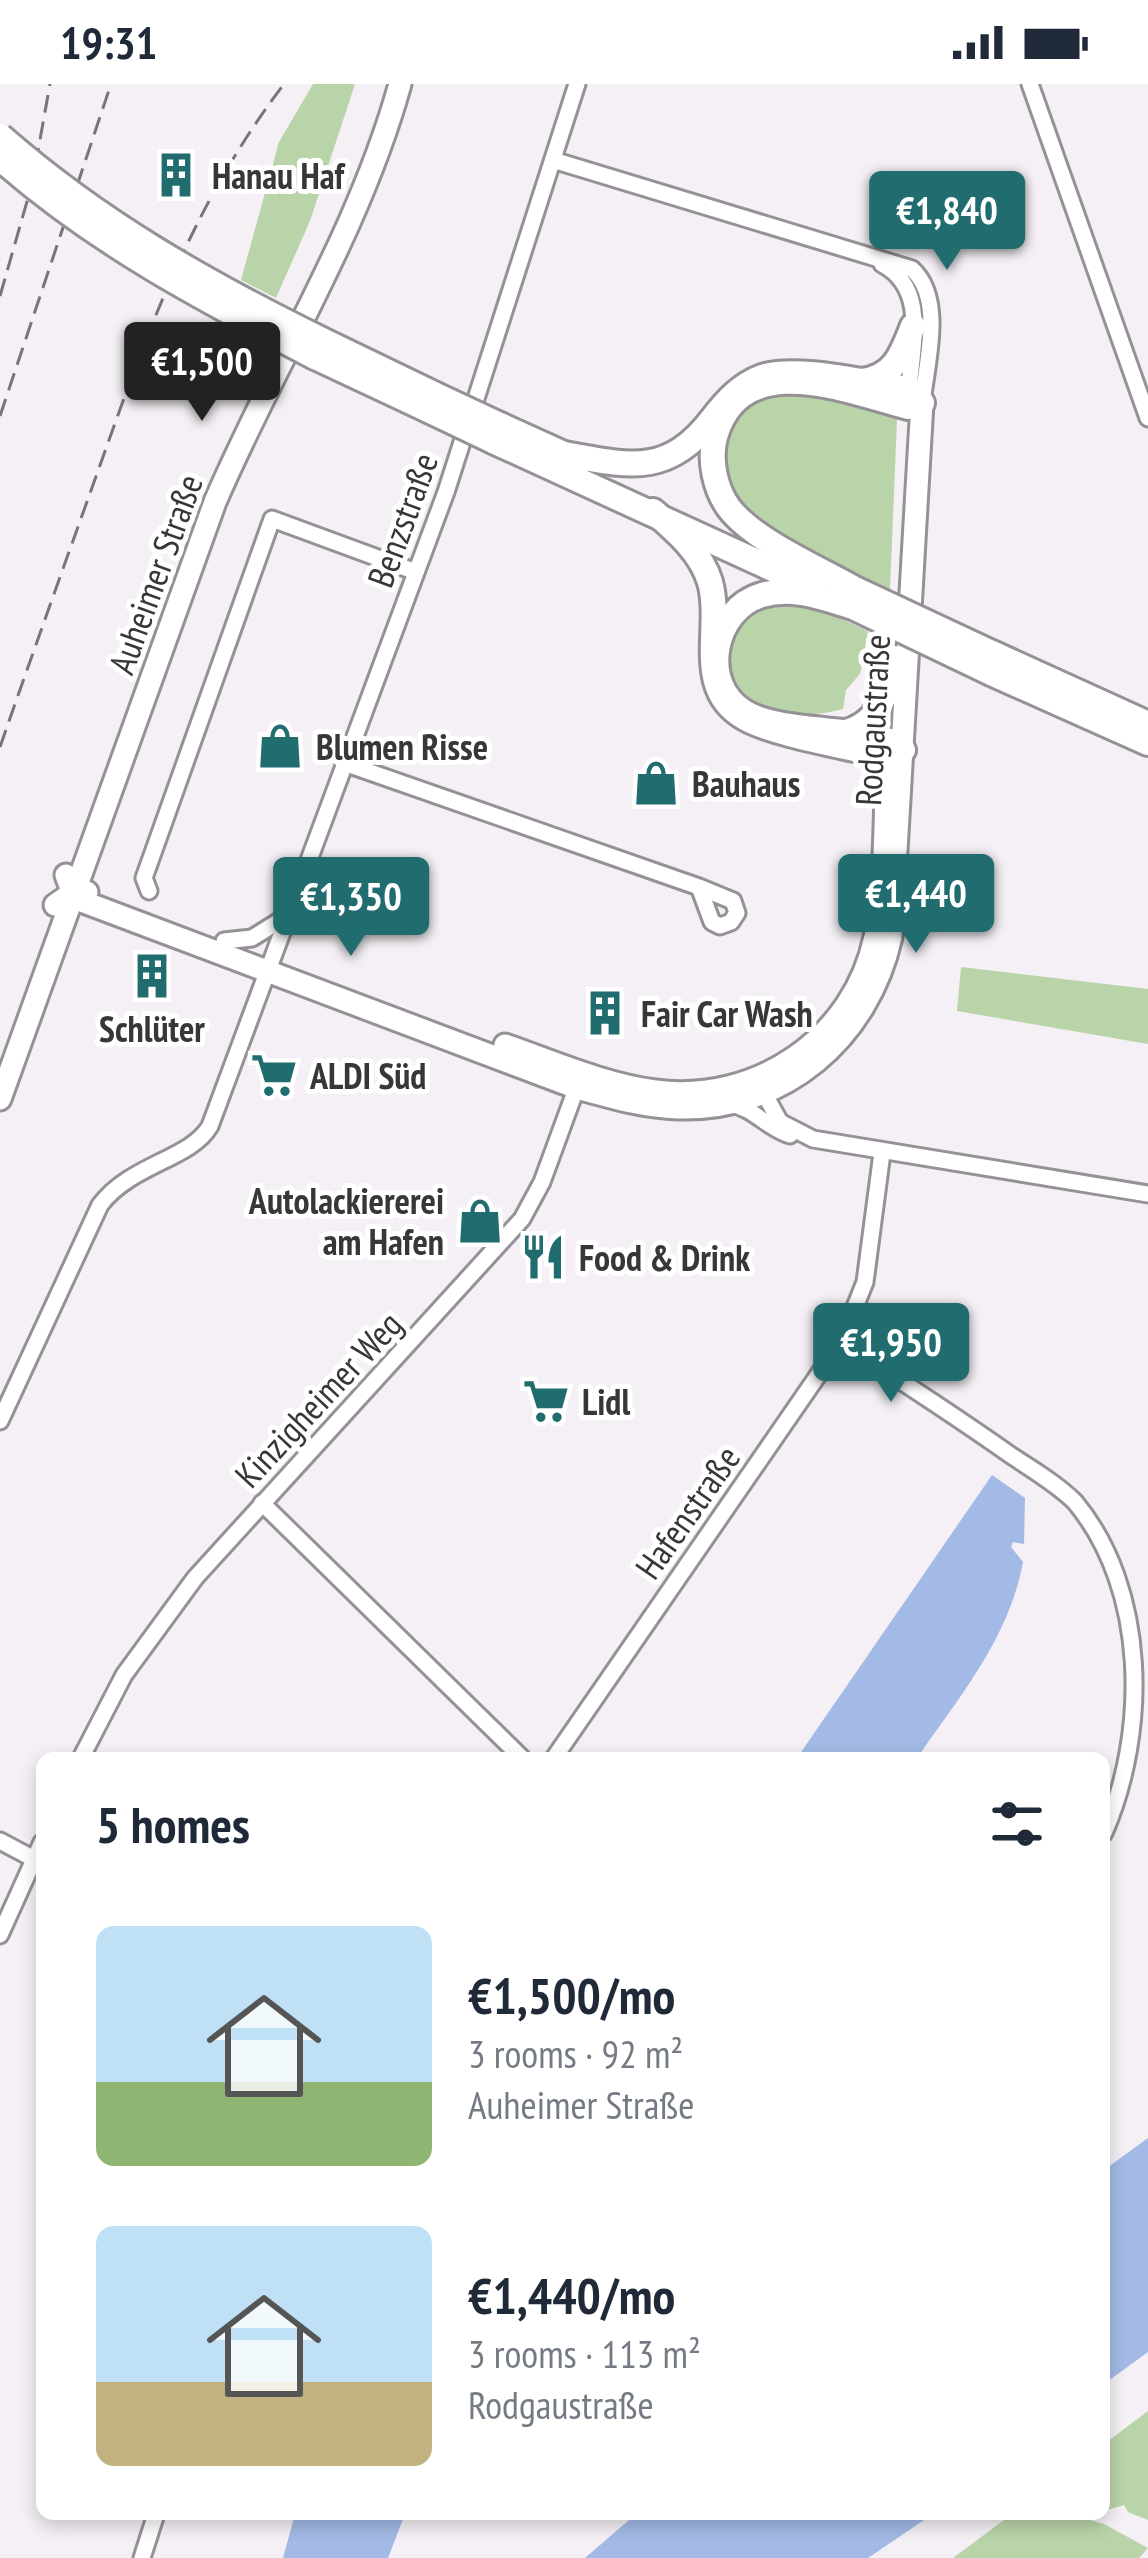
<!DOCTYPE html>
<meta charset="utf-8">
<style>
:root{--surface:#fff;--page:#f2f2f3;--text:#1f2937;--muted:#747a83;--accent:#206c6f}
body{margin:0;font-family:"PT Sans Narrow",sans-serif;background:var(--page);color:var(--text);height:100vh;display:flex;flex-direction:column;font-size:45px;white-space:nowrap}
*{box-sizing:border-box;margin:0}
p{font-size:39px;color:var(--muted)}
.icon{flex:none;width:66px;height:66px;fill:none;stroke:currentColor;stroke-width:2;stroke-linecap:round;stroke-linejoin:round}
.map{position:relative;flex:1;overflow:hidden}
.panel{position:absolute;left:36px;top:1668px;width:1074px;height:768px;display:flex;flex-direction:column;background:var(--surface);border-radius:18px;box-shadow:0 6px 18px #0003}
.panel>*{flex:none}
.price{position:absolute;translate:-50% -102px;padding:0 27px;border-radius:12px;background:var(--accent);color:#fff;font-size:39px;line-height:78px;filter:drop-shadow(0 3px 6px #0008)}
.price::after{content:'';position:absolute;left:50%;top:72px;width:36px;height:27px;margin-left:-18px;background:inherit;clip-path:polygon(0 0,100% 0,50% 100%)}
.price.active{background:#222;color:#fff}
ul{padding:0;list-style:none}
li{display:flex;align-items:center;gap:36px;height:300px;padding:0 60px}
li span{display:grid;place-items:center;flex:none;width:336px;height:240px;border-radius:18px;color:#555}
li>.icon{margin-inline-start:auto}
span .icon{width:144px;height:144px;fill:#fffc;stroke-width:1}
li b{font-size:51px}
h2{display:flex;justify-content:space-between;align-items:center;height:144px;padding:0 60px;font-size:51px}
.status{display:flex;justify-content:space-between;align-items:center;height:84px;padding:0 60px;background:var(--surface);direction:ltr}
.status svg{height:33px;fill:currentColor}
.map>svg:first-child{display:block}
</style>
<div class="status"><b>19:31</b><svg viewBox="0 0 49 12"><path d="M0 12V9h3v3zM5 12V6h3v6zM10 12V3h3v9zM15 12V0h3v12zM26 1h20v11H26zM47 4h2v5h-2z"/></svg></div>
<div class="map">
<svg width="1148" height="2474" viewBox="0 0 1148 2474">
<rect width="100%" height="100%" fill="#f4f0f5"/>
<g fill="#bad4a9">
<polygon points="313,0 355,0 310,137 276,214 241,196 279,58"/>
<polygon points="784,299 890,328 897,336 890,506 752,442 716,382 735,324"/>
<path d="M771,517L805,518L868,547L860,590L846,606L843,625C799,637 729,632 728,575C728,545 747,530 771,517Z"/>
<polygon points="961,883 1148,905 1148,960 957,927"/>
<polygon points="1148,2327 1148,2436 1128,2428 1124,2421 1104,2427 1104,2360"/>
<polygon points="1012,2430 1094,2430 1087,2435 1104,2440 1148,2464 1139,2474 953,2474"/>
</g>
<g fill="#a2bae5">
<path d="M992,1391L1025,1414L1024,1460L1013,1458L1011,1463L1023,1478C1009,1554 960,1612 917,1674H797Z"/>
<polygon points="1148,2054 1148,2268 1104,2300 1104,2086"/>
<polygon points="295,2430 405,2430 388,2474 283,2474"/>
<polygon points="636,2430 933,2430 868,2474 585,2474"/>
</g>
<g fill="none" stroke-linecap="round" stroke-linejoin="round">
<g stroke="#959196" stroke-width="21">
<g id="minor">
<polyline points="1030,0 1148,334"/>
<path d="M553,76L912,185C945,215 926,280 922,319"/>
<path d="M882,180C928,204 912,261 909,305"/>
<polyline points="344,679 699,803 712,838 720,842 731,838 737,829 733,817 699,803"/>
<polyline points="149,807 144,794 272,435 416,488"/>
<polyline points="224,857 252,854 284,834"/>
<polyline points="760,1002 780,1038 813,1055 1148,1110"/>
<path d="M730,1020C754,1024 767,1044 790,1051"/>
<path d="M841,1258C898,1295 954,1331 1009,1370C1031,1385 1056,1399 1075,1418C1148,1506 1148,1648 1104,1749"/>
<path d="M0,1337L100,1121C131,1080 191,1075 210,1042L446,408L577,0"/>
<polyline points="262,1419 522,1674"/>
<polyline points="81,1674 124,1591 195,1494 522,1135 542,1098 579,997"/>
<polyline points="554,1674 841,1258 865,1198 882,1069"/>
<polyline points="0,1757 34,1775"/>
<polyline points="0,1851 42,1758"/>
<polyline points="142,2474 156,2430"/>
</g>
</g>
<g stroke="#959196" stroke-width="27">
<g id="major">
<path d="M66,791L73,810L84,818L577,1004C610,1013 643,1023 678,1024C784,1027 868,955 891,853L922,319"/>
<polyline points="55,821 68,812 87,808"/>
<path d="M505,961C554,978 603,1000 655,1007C757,1020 854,954 875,853C888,790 883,723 889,659"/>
<path d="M0,1015L215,418C275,278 359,148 400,0"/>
</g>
</g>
<g stroke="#959196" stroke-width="30">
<g id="highway">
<polyline points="322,256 436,311"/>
<polyline points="315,273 428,326"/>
<path d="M862,297C895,293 902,269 913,242"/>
<polyline points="500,341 579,377"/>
<polyline points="493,357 812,503"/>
<path d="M564,370C629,382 668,393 713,334C727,316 741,301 762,293C797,281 870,300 909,305L922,319L908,323C847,307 741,262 715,353C709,376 715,405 729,424C753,456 818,484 853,504"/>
<path d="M653,427C676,447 701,468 710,498C723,544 693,605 745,634C775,651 851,663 888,673L903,666C880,640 784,653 744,628C698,600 713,525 762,511C793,502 823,514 853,523"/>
<polyline points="992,569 1148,640"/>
<polyline points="991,589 1148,659"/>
<path d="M842,649C881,641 886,609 894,574"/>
</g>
</g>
<use href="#minor" stroke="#fff" stroke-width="15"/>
<use href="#major" stroke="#fff" stroke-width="21"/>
<use href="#highway" stroke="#fff" stroke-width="24"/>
<g stroke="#787578" stroke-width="3" stroke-dasharray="18 9" stroke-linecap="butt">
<polyline points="0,212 32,100 50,0"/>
<polyline points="0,332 111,0"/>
<path d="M0,663C32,571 65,479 98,387C148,246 192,121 284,0"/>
</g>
<g stroke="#959196" stroke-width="30" stroke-linecap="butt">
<g id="highway-bridge">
<path d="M0,52C98,138 206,199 322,256"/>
<path d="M0,74C95,158 203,215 315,273"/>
<polyline points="436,311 500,341"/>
<polyline points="428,326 493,357"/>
<polyline points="853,504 992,569"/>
<polyline points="853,523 991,589"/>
</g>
</g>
<use href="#highway-bridge" stroke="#fff" stroke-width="24"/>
</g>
<defs>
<g id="building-bare" transform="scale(3.6)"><path d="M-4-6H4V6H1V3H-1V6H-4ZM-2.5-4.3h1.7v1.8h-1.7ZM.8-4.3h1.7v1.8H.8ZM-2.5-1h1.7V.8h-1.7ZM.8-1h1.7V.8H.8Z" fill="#206c6f" stroke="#fff" stroke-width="2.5" paint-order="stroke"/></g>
<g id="shop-bare" transform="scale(3.6)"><path d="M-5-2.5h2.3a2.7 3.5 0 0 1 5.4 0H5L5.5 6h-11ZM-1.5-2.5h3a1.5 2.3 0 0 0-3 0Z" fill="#206c6f" stroke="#fff" stroke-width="2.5" paint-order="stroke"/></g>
<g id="supermarket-bare" transform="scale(3.6)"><path d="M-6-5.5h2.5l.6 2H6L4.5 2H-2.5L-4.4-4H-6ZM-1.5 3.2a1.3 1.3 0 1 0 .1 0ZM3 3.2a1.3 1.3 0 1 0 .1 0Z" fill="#206c6f" stroke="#fff" stroke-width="2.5" paint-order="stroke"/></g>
<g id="restaurant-bare" transform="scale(3.6)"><path d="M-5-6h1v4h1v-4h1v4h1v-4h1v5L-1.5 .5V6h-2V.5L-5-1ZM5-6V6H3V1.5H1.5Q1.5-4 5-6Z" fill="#206c6f" stroke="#fff" stroke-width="2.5" paint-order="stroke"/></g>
</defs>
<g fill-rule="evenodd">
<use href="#building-bare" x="176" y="91"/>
<use href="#shop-bare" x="280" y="662"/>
<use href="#shop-bare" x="656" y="699"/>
<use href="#building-bare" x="152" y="892"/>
<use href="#building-bare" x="605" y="929"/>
<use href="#supermarket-bare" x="274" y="991"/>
<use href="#shop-bare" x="480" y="1137"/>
<use href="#restaurant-bare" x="543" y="1173"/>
<use href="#supermarket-bare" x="546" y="1317"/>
</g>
<g text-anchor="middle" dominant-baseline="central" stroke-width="10" stroke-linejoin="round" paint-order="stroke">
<g font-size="36" font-weight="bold" fill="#383638" stroke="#fff" text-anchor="start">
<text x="212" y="91">Hanau Haf</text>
<text x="316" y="662">Blumen Risse</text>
<text x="692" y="699">Bauhaus</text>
<text x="641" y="929">Fair Car Wash</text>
<text x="152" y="944" text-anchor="middle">Schlüter</text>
<text x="310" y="991">ALDI Süd</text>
<text x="444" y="1116" text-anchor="end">Autolackiererei<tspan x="444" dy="41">am Hafen</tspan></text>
<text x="579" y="1173">Food &amp; Drink</text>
<text x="582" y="1317">Lidl</text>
</g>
<g font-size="36" fill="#383638" stroke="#fff">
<text transform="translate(402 436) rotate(-70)">Benzstraße</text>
<text transform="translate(155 490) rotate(-70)">Auheimer Straße</text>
<text transform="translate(872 636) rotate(-87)">Rodgaustraße</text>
<text transform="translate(318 1315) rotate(-47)">Kinzigheimer Weg</text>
<text transform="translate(687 1428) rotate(-55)">Hafenstraße</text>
</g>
</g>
</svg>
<b class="price" style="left:947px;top:189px">€1,840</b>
<b class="price active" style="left:202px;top:340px">€1,500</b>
<b class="price" style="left:916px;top:872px">€1,440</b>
<b class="price" style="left:351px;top:875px">€1,350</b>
<b class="price" style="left:891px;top:1321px">€1,950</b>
<section class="panel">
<h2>5 homes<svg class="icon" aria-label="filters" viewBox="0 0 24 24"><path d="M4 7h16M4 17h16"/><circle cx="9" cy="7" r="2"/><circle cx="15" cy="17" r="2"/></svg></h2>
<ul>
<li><span style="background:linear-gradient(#bfe0f5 65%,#8fb573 0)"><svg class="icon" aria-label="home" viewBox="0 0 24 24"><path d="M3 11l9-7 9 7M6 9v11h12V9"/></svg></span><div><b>€1,500/mo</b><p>3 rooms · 92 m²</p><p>Auheimer Straße</p></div></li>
<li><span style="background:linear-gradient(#bfe0f5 65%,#c2b280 0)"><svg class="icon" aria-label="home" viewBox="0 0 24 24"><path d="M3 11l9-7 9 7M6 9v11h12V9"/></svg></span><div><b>€1,440/mo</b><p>3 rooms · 113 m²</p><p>Rodgaustraße</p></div></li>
</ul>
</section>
</div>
